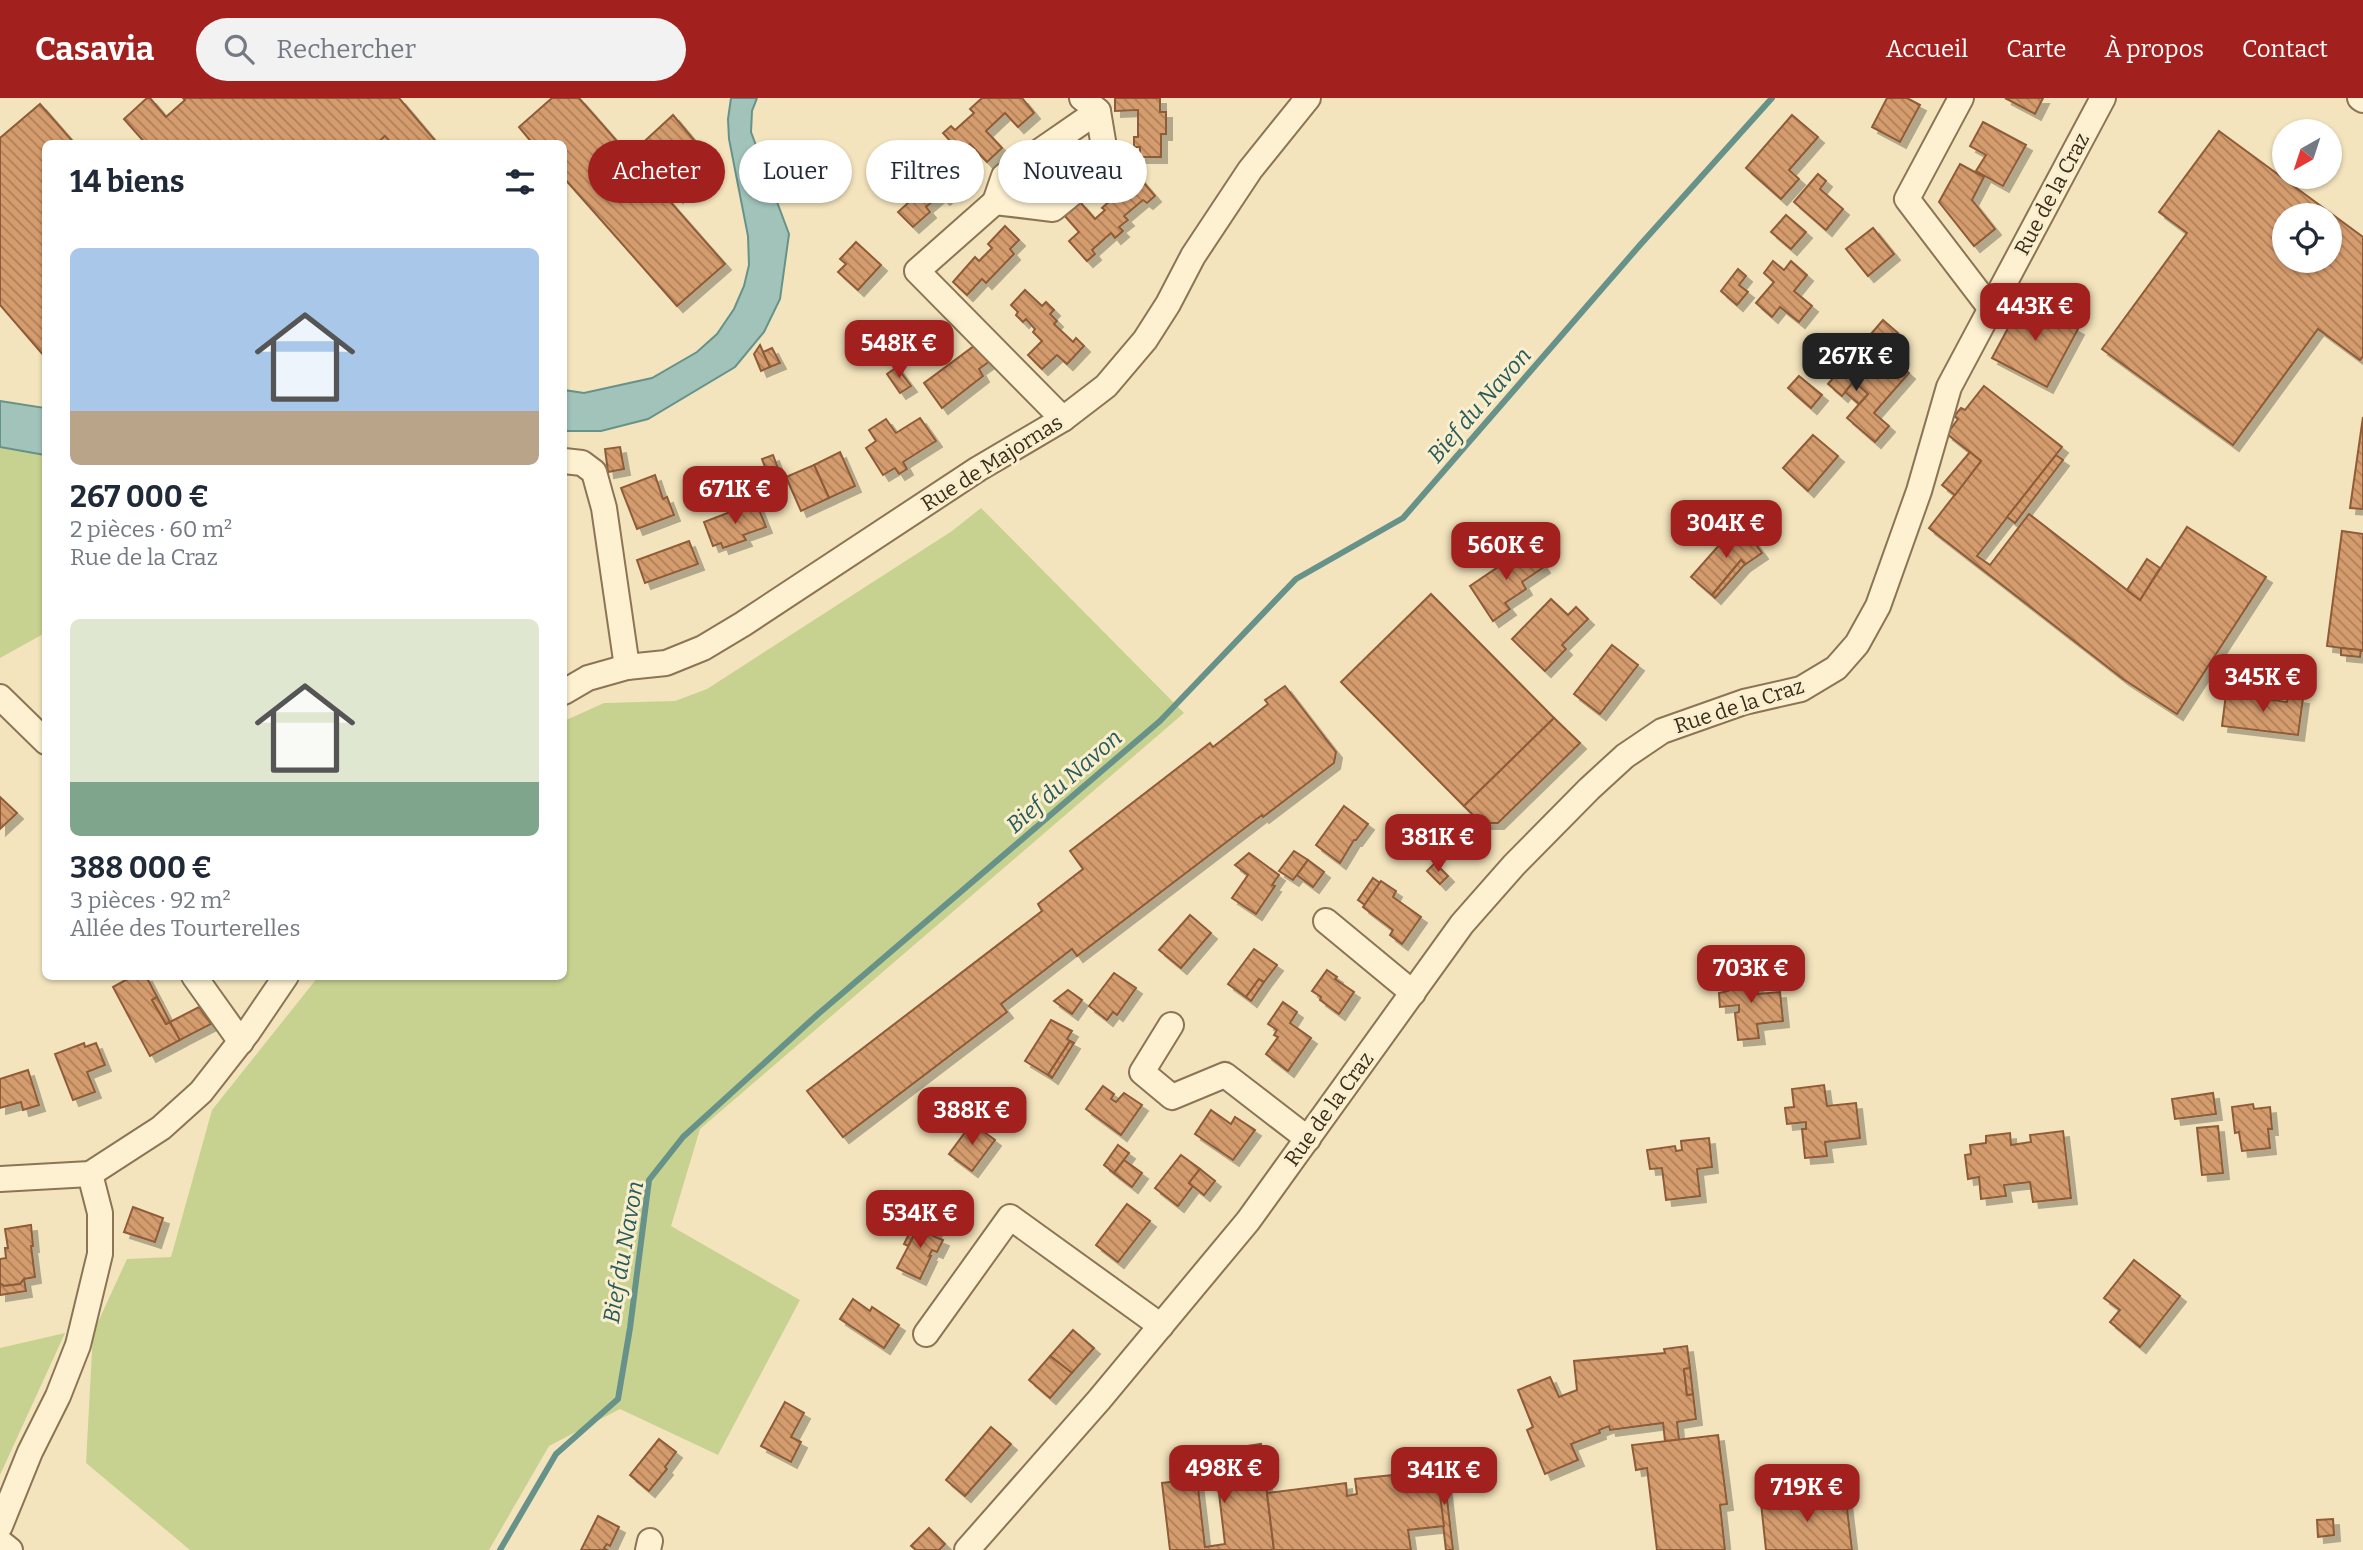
<!DOCTYPE html>
<html lang="fr">
<meta charset="utf-8">
<style>
:root{--surface:#fff;--page:#f2f2f3;--text:#1f2937;--muted:#747a83;--accent:#a2201d}
body{margin:0;font-family:Bitter,serif;background:var(--page);color:var(--text);height:100vh;display:flex;flex-direction:column;font-size:26px;white-space:nowrap}
*{box-sizing:border-box;margin:0}
p{font-size:23px;color:var(--muted)}
.icon{flex:none;width:38px;height:38px;fill:none;stroke:currentColor;stroke-width:2;stroke-linecap:round;stroke-linejoin:round}
.map{position:relative;flex:1;overflow:hidden}
.panel{position:absolute;left:42px;top:42px;width:525px;height:840px;display:flex;flex-direction:column;background:var(--surface);border-radius:10px;box-shadow:0 2px 5px #0004}
.panel>*{flex:none}
.top-card{position:absolute;left:588px;top:42px;width:665px;height:63px;display:flex;gap:14px}
.needle{width:46px;rotate:219deg}
.controls{position:absolute;left:2272px;top:21px;display:grid;gap:14px}
.controls a{display:grid;place-items:center;width:70px;height:70px;border-radius:50%;background:var(--surface);box-shadow:0 2px 5px #0004;font-size:35px}
.price{position:absolute;translate:-50% -60px;padding:0 16px;border-radius:14px;background:var(--accent);color:#fff;font-size:23px;line-height:46px;filter:drop-shadow(0 2px 4px #0008)}
.price::after{content:'';position:absolute;left:50%;top:42px;width:21px;height:16px;margin-left:-10px;background:inherit;clip-path:polygon(0 0,100% 0,50% 100%)}
.price.current{background:#222;color:#fff}
ul{padding:0;list-style:none}
li{display:grid;align-content:center;gap:14px;height:371px;padding:0 28px}
li span{display:grid;place-items:center;height:217px;border-radius:10px;color:#555}
li>.icon{margin-inline-start:auto}
span .icon{width:126px;height:126px;fill:#fffc;stroke-width:1}
li b{font-size:30px}
h2{display:flex;justify-content:space-between;align-items:center;height:84px;padding:0 28px;font-size:30px}
.tag{padding:0 24px;border-radius:32px;background:var(--surface);box-shadow:0 2px 5px #0004;font-size:24px;line-height:63px}
.tag.current{background:var(--accent);color:#fff}
header{display:flex;align-items:center;gap:42px;box-sizing:border-box;height:98px;padding:0 35px;background:var(--accent);color:#fff}
header strong{font-size:33px}
nav{display:flex;gap:38px;margin-inline-start:auto;font-size:24px}
.search{width:490px;height:63px;background:var(--page);display:flex;align-items:center;gap:18px;box-sizing:border-box;padding:0 24px;border-radius:38px;color:var(--muted);font-size:26px}
.map>svg:first-child{display:block}
</style>
<header>
<strong>Casavia</strong>
<div class="search"><svg class="icon" aria-label="search" viewBox="0 0 24 24"><circle cx="10" cy="10" r="6"/><path d="M15 15l6 6"/></svg>Rechercher</div>
<nav><a>Accueil</a><a>Carte</a><a>À propos</a><a>Contact</a></nav>
</header>
<div class="map">
<svg width="2363" height="1452" viewBox="0 0 2363 1452">
<defs>
<pattern id="building-back-hatch" width="6" height="6" patternUnits="userSpaceOnUse" patternTransform="scale(1.75)"><rect width="6" height="6" fill="#d59c6e"/><path d="M-1 5l2 2M0 0l6 6M5-1l2 2" fill="none" stroke="#ae7f5a"/></pattern>
<filter id="shadow"><feDropShadow dx="6" dy="6" stdDeviation="0" flood-color="#0004"/></filter>
</defs>
<rect width="100%" height="100%" fill="#f3e4bd"/>
<g fill="#c8d290">
<polygon points="0,349 46,357 45,535 0,560"/>
<polygon points="981,410 1184,615 700,1031 671,1128 800,1202 718,1357 620,1311 549,1348 489,1452 190,1452 86,1365 93,1235 127,1161 171,1159 212,1012 318,879 564,878 564,623 604,605 675,603 707,591 952,433"/>
<polygon points="65,1235 0,1377 0,1250"/>
</g>
<g fill="#a1c3ba" stroke="#679289" stroke-width="2">
<polygon points="731,0 757,0 752,13 751,34 789,136 780,201 764,234 735,269 648,321 601,333 564,333 564,292 584,295 652,280 697,254 717,236 734,211 744,188 749,167 748,138 729,41 728,21"/>
<polygon points="0,303 45,310 45,357 0,349"/>
</g>
<g fill="none" stroke-linecap="round" stroke-linejoin="round">
<polyline stroke="#679289" stroke-width="6" points="500,1452 556,1356 618,1301 630,1230 649,1082 683,1039 817,917 1160,623 1296,481 1403,420 1640,147 1772,0"/>
</g>
<g fill="url(#building-back-hatch)" stroke="#8e5c37" stroke-width="2" fill-rule="evenodd" filter="url(#shadow)">
<polygon points="147,0 150,0 166,19 185,2 183,0 399,0 438,46 392,46 385,38 376,46 146,46 124,21"/>
<polygon points="552,0 579,0 725,166 677,208 564,80 564,46 533,46 519,29"/>
<polygon points="982,0 1022,0 1034,15 1018,29 1005,15 986,33 1002,50 987,64 970,46 961,55 943,35 951,28 955,32 974,15 970,11"/>
<polygon points="1115,0 1160,0 1160,14 1166,14 1166,36 1161,36 1161,59 1140,59 1140,49 1134,49 1134,39 1138,39 1138,12 1115,13"/>
<polygon points="1887,0 1907,0 1920,7 1900,44 1872,29"/>
<polygon points="2005,0 2043,0 2035,16"/>
<polygon points="40,6 75,46 46,46 45,259 0,207 0,40"/>
<polygon points="673,17 714,66 677,99 636,51"/>
<polygon points="1792,17 1818,39 1789,72 1799,81 1781,101 1746,70"/>
<polygon points="1983,24 2026,47 2003,88 1976,73 1986,57 1970,48"/>
<path d="M2219,33L2363,139V258L2360,262L2318,231L2233,347L2102,251L2187,135L2159,114ZM2284,117H2329V163H2284Z"/>
<polygon points="1960,66 1984,79 1972,102 1995,131 1974,148 1939,104"/>
<polygon points="948,70 962,85 944,101 940,97 926,109 930,114 913,129 898,114 908,105 905,102 935,74 939,78"/>
<polygon points="1116,73 1128,87 1138,78 1155,98 1147,105 1143,102 1124,118 1128,122 1119,129 1123,133 1115,140 1111,135 1092,152 1095,156 1087,163 1069,143 1079,134 1064,117 1080,104 1095,121 1105,112 1102,110 1112,101 1100,87"/>
<polygon points="1818,76 1826,83 1820,91 1843,111 1826,132 1794,104"/>
<polygon points="1786,117 1806,134 1791,151 1771,134"/>
<polygon points="1005,128 1019,142 1010,151 1014,156 986,185 982,181 967,197 953,184 975,159 979,163 992,150 988,146"/>
<polygon points="1873,130 1894,156 1868,178 1846,151"/>
<polygon points="856,144 881,167 858,192 838,174 846,166 840,161"/>
<polygon points="1773,163 1784,172 1791,163 1807,177 1794,193 1812,208 1799,224 1780,209 1772,219 1756,205 1774,184 1764,175"/>
<polygon points="1738,171 1746,178 1739,187 1748,194 1737,207 1721,193"/>
<polygon points="1025,192 1042,208 1046,204 1054,212 1050,216 1057,223 1054,226 1073,244 1076,240 1084,248 1067,266 1057,257 1042,271 1028,257 1042,243 1033,234 1035,231 1026,221 1023,224 1016,217 1018,214 1011,207"/>
<polygon points="2023,202 2078,231 2047,289 1992,260"/>
<polygon points="1883,222 1898,235 1885,249 1887,252 1885,254 1909,275 1874,315 1889,328 1875,344 1847,320 1868,296 1854,283 1842,298 1828,286"/>
<polygon points="935,225 943,235 923,249 916,238"/>
<polygon points="978,245 990,263 979,271 983,278 942,310 924,285"/>
<polygon points="760,247 770,269 761,273 754,256"/>
<polygon points="772,250 780,265 770,269 763,254"/>
<polygon points="897,269 911,288 900,295 887,276"/>
<polygon points="1799,278 1822,297 1811,310 1788,290"/>
<polygon points="1854,283 1868,296 1859,306 1845,294"/>
<polygon points="1984,288 2062,349 1977,458 1990,467 2029,416 2140,502 2187,429 2266,479 2177,616 2123,581 1929,430 1981,363 1947,336 1958,321 1954,318 1961,310 1965,312"/>
<polygon points="2363,319 2363,411 2350,410"/>
<polygon points="920,320 936,343 903,364 907,371 899,376 895,370 883,377 866,350 876,343 869,332 886,321 896,335"/>
<polygon points="1813,337 1838,358 1808,393 1783,370"/>
<polygon points="620,349 624,371 608,374 605,351"/>
<polygon points="840,354 855,388 829,400 814,367"/>
<polygon points="1970,354 1981,363 1955,397 1942,387"/>
<polygon points="773,357 779,373 768,377 762,361"/>
<polygon points="2056,357 2063,362 2015,425 2007,419"/>
<polygon points="814,367 829,400 801,413 786,379"/>
<polygon points="655,377 663,401 667,399 674,417 637,431 621,390"/>
<polygon points="756,404 766,429 743,437 746,442 723,450 721,445 713,448 704,424"/>
<polygon points="1744,430 1762,455 1743,468 1745,466 1741,462 1712,497 1691,479 1721,445"/>
<polygon points="2342,433 2363,436 2363,553 2327,548"/>
<polygon points="689,443 698,466 645,485 637,462"/>
<polygon points="1529,448 1544,469 1522,484 1526,491 1505,505 1510,511 1493,523 1470,488"/>
<polygon points="2147,461 2160,470 2140,502 2127,492"/>
<polygon points="1741,462 1745,466 1715,500 1712,497"/>
<polygon points="1431,496 1554,620 1464,708 1341,584"/>
<polygon points="1551,501 1568,517 1576,509 1588,521 1562,547 1566,551 1545,573 1512,541"/>
<polygon points="1612,547 1638,567 1600,616 1574,596"/>
<polygon points="2341,550 2361,552 2360,559 2341,557"/>
<polygon points="1285,588 1336,654 1334,665 1263,719 1262,717 1077,858 1072,851 1001,906 1007,914 843,1039 807,993 1042,813 1038,806 1083,771 1070,753 1210,645 1213,649 1268,606 1265,602"/>
<polygon points="2226,596 2287,604 2288,598 2303,600 2298,637 2222,628"/>
<polygon points="1554,620 1580,645 1498,725 1481,725 1464,708"/>
<polygon points="0,699 17,715 0,731"/>
<polygon points="1344,708 1368,726 1356,742 1354,742 1340,765 1316,747"/>
<polygon points="1294,753 1308,762 1293,782 1279,773"/>
<polygon points="1249,755 1279,777 1272,787 1275,788 1256,816 1232,800 1248,777 1235,767"/>
<polygon points="1308,762 1324,774 1313,789 1297,777"/>
<polygon points="1435,765 1448,778 1440,786 1427,773"/>
<polygon points="1373,780 1380,785 1365,807 1358,802"/>
<polygon points="1381,783 1396,793 1393,799 1421,819 1402,846 1390,837 1393,832 1363,809"/>
<polygon points="1190,817 1211,835 1181,870 1159,852"/>
<polygon points="1254,851 1277,867 1264,884 1259,881 1246,899 1228,886"/>
<polygon points="1327,872 1337,879 1335,881 1354,894 1339,916 1320,902 1321,899 1312,893"/>
<polygon points="1756,874 1758,896 1780,894 1783,923 1757,926 1759,940 1738,942 1735,915 1739,914 1739,907 1720,909 1719,895 1728,893 1726,877"/>
<polygon points="1114,875 1136,890 1117,917 1113,914 1107,922 1089,908"/>
<polygon points="133,878 146,878 157,899 152,902 166,926 170,924 180,942 150,958 113,889"/>
<polygon points="1259,881 1264,884 1251,903 1246,899"/>
<polygon points="1068,892 1082,902 1072,916 1054,903"/>
<polygon points="157,899 170,924 166,926 152,902"/>
<polygon points="1283,904 1297,914 1290,925 1311,940 1288,973 1266,956 1278,939 1274,937 1277,932 1268,926"/>
<polygon points="199,909 211,926 180,942 170,924"/>
<polygon points="1051,922 1072,933 1067,941 1070,943 1048,977 1025,963"/>
<polygon points="1070,943 1074,945 1052,980 1048,977"/>
<polygon points="84,945 85,949 96,945 105,967 87,974 95,994 73,1002 55,956"/>
<polygon points="28,972 39,1007 23,1012 21,1004 0,1010 0,981"/>
<polygon points="1824,987 1827,1008 1856,1005 1860,1040 1825,1044 1827,1058 1805,1060 1802,1031 1806,1031 1806,1024 1787,1026 1785,1010 1794,1009 1792,991"/>
<polygon points="1103,988 1114,996 1111,1001 1116,1004 1124,995 1142,1007 1121,1037 1086,1011"/>
<polygon points="2213,995 2216,1016 2175,1021 2172,1001"/>
<polygon points="2253,1006 2254,1011 2270,1009 2272,1031 2268,1031 2270,1050 2242,1053 2239,1034 2235,1035 2232,1009"/>
<polygon points="1211,1012 1231,1026 1235,1019 1255,1032 1233,1062 1195,1036"/>
<polygon points="972,1025 995,1042 972,1073 949,1056"/>
<polygon points="2218,1028 2223,1075 2202,1077 2197,1030"/>
<polygon points="2063,1033 2071,1100 2033,1104 2030,1084 2004,1087 2006,1098 1981,1101 1979,1079 1968,1081 1965,1057 1971,1056 1970,1047 1986,1045 1986,1038 2010,1035 2011,1047 2031,1044 2030,1037"/>
<polygon points="1709,1040 1712,1069 1697,1071 1700,1098 1666,1102 1662,1070 1650,1071 1647,1052 1675,1048 1676,1053 1682,1052 1681,1043"/>
<polygon points="1118,1047 1129,1055 1114,1075 1104,1067"/>
<polygon points="1181,1057 1200,1071 1189,1085 1193,1088 1178,1108 1155,1090"/>
<polygon points="1124,1062 1142,1075 1132,1089 1114,1075"/>
<polygon points="1200,1071 1215,1083 1204,1097 1189,1085"/>
<polygon points="1127,1106 1150,1123 1118,1164 1096,1147"/>
<polygon points="133,1109 163,1120 155,1144 124,1134"/>
<polygon points="917,1120 922,1122 908,1148 904,1146"/>
<polygon points="922,1122 937,1130 933,1138 943,1142 937,1154 932,1152 929,1158 931,1158 920,1181 897,1170"/>
<polygon points="31,1127 33,1148 31,1148 35,1179 24,1181 20,1186 4,1188 0,1185 0,1161 6,1160 5,1150 8,1150 5,1131"/>
<polygon points="2134,1162 2180,1198 2140,1249 2110,1224 2120,1212 2104,1200"/>
<polygon points="24,1181 26,1193 0,1197 0,1185 4,1188 20,1186"/>
<polygon points="853,1201 870,1213 872,1209 899,1227 884,1250 840,1221"/>
<polygon points="1073,1232 1094,1250 1072,1275 1050,1258"/>
<polygon points="1687,1248 1690,1270 1684,1271 1687,1297 1693,1296 1696,1321 1677,1324 1679,1342 1665,1343 1663,1325 1610,1332 1609,1328 1599,1332 1600,1335 1571,1346 1578,1362 1545,1376 1527,1332 1533,1329 1518,1292 1550,1279 1559,1299 1577,1292 1574,1263 1665,1255 1664,1251"/>
<polygon points="1050,1258 1072,1275 1050,1300 1029,1282"/>
<polygon points="1690,1270 1693,1296 1687,1297 1684,1271"/>
<polygon points="785,1304 804,1315 791,1339 801,1344 791,1364 761,1348"/>
<polygon points="991,1329 1011,1346 965,1398 946,1382"/>
<polygon points="1718,1337 1727,1406 1720,1407 1725,1452 1657,1452 1647,1370 1636,1372 1632,1347"/>
<polygon points="659,1341 676,1354 665,1369 667,1371 649,1393 630,1377"/>
<polygon points="1261,1346 1274,1452 1170,1452 1162,1385 1197,1381 1205,1449 1225,1446 1214,1353"/>
<polygon points="1443,1366 1450,1427 1453,1452 1446,1452 1436,1367"/>
<polygon points="1402,1376 1403,1386 1438,1382 1444,1428 1408,1432 1411,1452 1274,1452 1267,1395 1346,1385 1347,1398 1357,1396 1355,1381"/>
<polygon points="1845,1394 1852,1452 1766,1452 1761,1405"/>
<polygon points="598,1418 619,1429 610,1448 607,1446 604,1450 607,1452 581,1452"/>
<polygon points="2333,1421 2334,1437 2318,1439 2317,1422"/>
<polygon points="929,1430 945,1446 939,1452 916,1452 911,1448"/>
</g>
<g fill="none" stroke-linecap="round" stroke-linejoin="round">
<g stroke="#8c7454" stroke-width="28">
<g id="minor">
<polyline points="1961,0 1907,101 1991,211"/>
<polyline points="2360,0 2363,2"/>
<polyline points="995,104 1004,78 1098,13"/>
<polyline points="1063,321 917,173 995,104 1053,111 1107,67 1098,13 1082,0"/>
<polyline points="564,363 582,365 594,374 604,410 627,569"/>
<polyline points="564,594 588,580 627,569 666,565 703,550 743,526 978,371 1063,321 1106,288 1145,242 1168,206 1193,158 1250,72 1308,0"/>
<polyline points="0,599 46,644"/>
<polyline points="1326,823 1413,895"/>
<polyline points="194,878 241,944"/>
<polyline points="1171,927 1142,974 1172,999 1225,977 1308,1041"/>
<polyline points="0,1081 90,1076 161,1030 201,994 248,934 286,878"/>
<polyline points="926,1236 1010,1119 1161,1228"/>
<polyline points="0,1428 30,1354 58,1298 78,1247 100,1156 100,1115 90,1076"/>
<polyline points="0,1444 10,1452"/>
<polyline points="648,1452 650,1443"/>
<polyline points="967,1452 1099,1302 1248,1123 1462,826 1514,767 1589,691 1625,658 1662,633 1744,604 1801,591 1836,570 1857,546 1878,508 1919,393 1949,289 2103,0"/>
</g>
</g>
<use href="#minor" stroke="#fdf1d1" stroke-width="24"/>
</g>
<g text-anchor="middle" dominant-baseline="central" stroke-width="6" stroke-linejoin="round" paint-order="stroke">
<g font-size="21" fill="#3a2b1a" stroke="#f9eecd">
<text transform="translate(2052 96) rotate(-62)">Rue de la Craz</text>
<text transform="translate(992 365) rotate(-32)">Rue de Majornas</text>
<text transform="translate(1739 608) rotate(-18)">Rue de la Craz</text>
<text transform="translate(1329 1011) rotate(-54)">Rue de la Craz</text>
</g>
<g font-size="23" font-style="italic" fill="#285b5a" stroke="#f9eecd">
<text transform="translate(1479 307) rotate(-49)">Bief du Navon</text>
<text transform="translate(1064 683) rotate(-41)">Bief du Navon</text>
<text transform="translate(623 1154) rotate(-80)">Bief du Navon</text>
</g>
</g>
</svg>
<div class="controls">
<a><svg class="needle" viewBox="-14 -14 28 28"><path d="M0-13l5 13h-10z" fill="#e53935"/><path d="M0 13l5-13h-10z" fill="#747a83"/></svg></a>
<a><svg class="icon" aria-label="locate" viewBox="0 0 24 24"><circle cx="12" cy="12" r="6"/><path d="M12 2v4M12 18v4M2 12h4M18 12h4"/></svg></a>
</div>
<b class="price" style="left:2035px;top:245px">443K €</b>
<b class="price" style="left:899px;top:282px">548K €</b>
<b class="price current" style="left:1856px;top:295px">267K €</b>
<b class="price" style="left:735px;top:428px">671K €</b>
<b class="price" style="left:1726px;top:462px">304K €</b>
<b class="price" style="left:1506px;top:484px">560K €</b>
<b class="price" style="left:2263px;top:616px">345K €</b>
<b class="price" style="left:1438px;top:776px">381K €</b>
<b class="price" style="left:1751px;top:907px">703K €</b>
<b class="price" style="left:972px;top:1049px">388K €</b>
<b class="price" style="left:920px;top:1152px">534K €</b>
<b class="price" style="left:1224px;top:1407px">498K €</b>
<b class="price" style="left:1444px;top:1409px">341K €</b>
<b class="price" style="left:1807px;top:1426px">719K €</b>
<div class="top-card">
<a class="tag current">Acheter</a>
<a class="tag">Louer</a>
<a class="tag">Filtres</a>
<a class="tag">Nouveau</a>
</div>
<section class="panel">
<h2>14 biens<svg class="icon" aria-label="filters" viewBox="0 0 24 24"><path d="M4 7h16M4 17h16"/><circle cx="9" cy="7" r="2"/><circle cx="15" cy="17" r="2"/></svg></h2>
<ul>
<li><span style="background:linear-gradient(#a9c7e8 75%,#b9a48a 0)"><svg class="icon" aria-label="home" viewBox="0 0 24 24"><path d="M3 11l9-7 9 7M6 9v11h12V9"/></svg></span><div><b>267 000 €</b><p>2 pièces · 60 m²</p><p>Rue de la Craz</p></div></li>
<li><span style="background:linear-gradient(#dfe7d0 75%,#7fa58c 0)"><svg class="icon" aria-label="home" viewBox="0 0 24 24"><path d="M3 11l9-7 9 7M6 9v11h12V9"/></svg></span><div><b>388 000 €</b><p>3 pièces · 92 m²</p><p>Allée des Tourterelles</p></div></li>
</ul>
</section>
</div>
